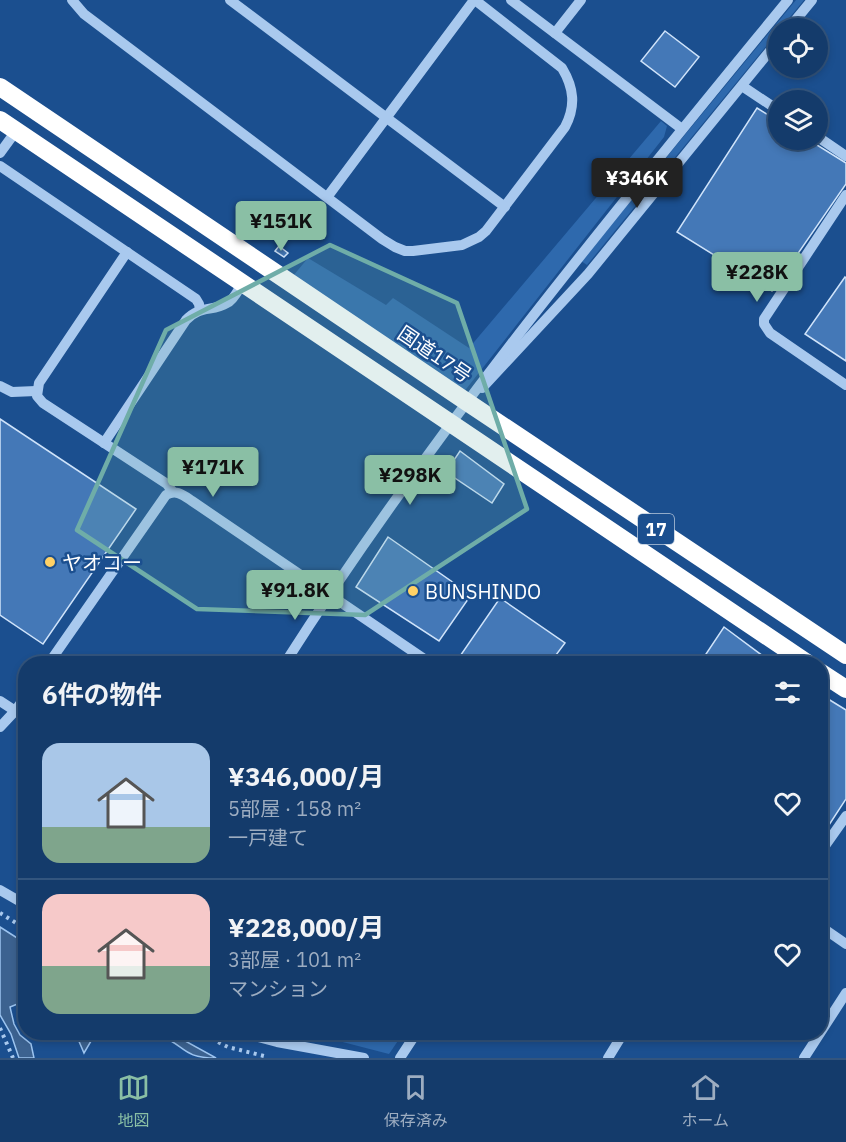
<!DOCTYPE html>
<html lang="ja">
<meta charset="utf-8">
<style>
:root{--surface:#143b6b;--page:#214673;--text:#f1f3f6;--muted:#9dadc1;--line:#33557e;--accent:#8abfa5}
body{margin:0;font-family:"IBM Plex Sans","Noto Sans JP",sans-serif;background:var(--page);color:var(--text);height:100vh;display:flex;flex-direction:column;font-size:22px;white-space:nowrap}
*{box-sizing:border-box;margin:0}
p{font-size:20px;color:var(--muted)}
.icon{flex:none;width:33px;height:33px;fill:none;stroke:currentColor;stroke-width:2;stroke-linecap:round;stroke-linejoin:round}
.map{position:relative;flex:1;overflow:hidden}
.panel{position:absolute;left:18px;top:656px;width:810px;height:384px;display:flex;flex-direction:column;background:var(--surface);border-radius:24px;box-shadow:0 3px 9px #0003,0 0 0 2px var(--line)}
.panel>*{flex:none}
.tools{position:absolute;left:768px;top:18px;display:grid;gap:12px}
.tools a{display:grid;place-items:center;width:60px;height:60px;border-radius:50%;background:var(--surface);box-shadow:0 3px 9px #0003,0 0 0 2px var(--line);font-size:30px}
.price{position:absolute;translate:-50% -51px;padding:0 14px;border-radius:6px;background:var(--accent);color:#111;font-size:20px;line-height:39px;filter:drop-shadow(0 2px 3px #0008)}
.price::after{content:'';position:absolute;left:50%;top:36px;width:18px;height:14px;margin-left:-9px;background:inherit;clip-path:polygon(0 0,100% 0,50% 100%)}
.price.active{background:#222;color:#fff}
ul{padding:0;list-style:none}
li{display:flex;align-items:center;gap:18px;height:150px;padding:0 24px}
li+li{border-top:2px solid var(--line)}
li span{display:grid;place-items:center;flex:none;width:168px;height:120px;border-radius:18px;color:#555}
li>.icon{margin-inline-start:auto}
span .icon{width:72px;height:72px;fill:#fffc;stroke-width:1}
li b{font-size:26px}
h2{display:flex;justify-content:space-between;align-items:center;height:72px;padding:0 24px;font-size:26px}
.menu{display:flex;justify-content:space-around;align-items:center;height:84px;border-top:2px solid var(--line);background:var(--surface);font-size:16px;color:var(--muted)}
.menu a{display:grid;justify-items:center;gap:3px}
.menu .active{color:var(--accent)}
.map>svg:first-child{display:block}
</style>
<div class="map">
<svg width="846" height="1058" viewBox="0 0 846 1058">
<rect width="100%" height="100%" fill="#1b4f8f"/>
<g fill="#2e69ad">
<polygon points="796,0 804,0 587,265 581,261"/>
<polygon points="661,121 667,126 664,137 463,393 293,276 308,258 386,305 393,298 469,348"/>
<polygon points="304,1032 404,1032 389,1054"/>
</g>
<g fill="#3c6290" stroke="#9cc4f0" stroke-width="1.5">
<polygon points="0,927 25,943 25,1001 10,1007 14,1024 20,1035 31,1044 34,1058 19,1058 11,1034 0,1015"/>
<polygon points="75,1032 105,1032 91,1041 84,1053"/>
<path d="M142,1032H169L216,1058C182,1058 186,1046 161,1036C155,1034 148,1033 142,1032Z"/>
</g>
<g fill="#4478b7" stroke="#cfe3fa" stroke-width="1.5">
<polygon points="665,31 699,57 675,87 641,61"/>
<polygon points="757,108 778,121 778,140 809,140 846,163 846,184 772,291 677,232"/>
<polygon points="279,246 288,253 284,257 275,251"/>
<polygon points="845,277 846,278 846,361 805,334"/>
<polygon points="0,419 136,509 43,644 0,615"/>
<polygon points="460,451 504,484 492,503 446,472"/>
<polygon points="388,537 471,595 439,641 356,587"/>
<polygon points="500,598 565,643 550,663 464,663 458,659"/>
<polygon points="724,627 767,659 764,663 700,663"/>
<polygon points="820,694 846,710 846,799 829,825 820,820"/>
</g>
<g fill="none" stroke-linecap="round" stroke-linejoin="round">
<g stroke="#a9c9ee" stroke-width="4" stroke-dasharray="3 4.5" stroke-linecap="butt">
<polyline points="0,913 26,929"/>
<polyline points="0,1028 13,1058"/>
<polyline points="198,1032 228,1047 268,1057"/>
</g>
<g stroke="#a9c9ee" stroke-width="10">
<path d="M72,0L84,14L382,239L395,247L405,251H413L462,245L479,237L486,231L565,127C576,106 574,88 562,68L475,0"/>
<polyline points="230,0 505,207"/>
<polyline points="511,0 682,129"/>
<polyline points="789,28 812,0"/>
<polyline points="555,33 581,0"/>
<polyline points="742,86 778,110"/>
<polyline points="818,137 846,156"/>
<polyline points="0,153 16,131"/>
<polyline points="0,166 196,299 199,304 200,310"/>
<polyline points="846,195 764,319 764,324 770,333 846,385"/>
<polyline points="328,196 474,0"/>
<polyline points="127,252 39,383 37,396 43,403 167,484 172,491"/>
<polyline points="0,386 12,392 36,391"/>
<polyline points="482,388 588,274 778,41"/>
<path d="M104,443L186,320C200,305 212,312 227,303C234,300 238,290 242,284"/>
<path d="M49,663L166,495C176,489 183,495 192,501L430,663"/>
<path d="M285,663C434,429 612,215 788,0"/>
<polyline points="0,701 26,718"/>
<polyline points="0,727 15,711 26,696"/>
<polyline points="820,853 846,816"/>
<polyline points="0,890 26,905"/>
<polyline points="820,926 846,944"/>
<polyline points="240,1032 277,1042 364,1058"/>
<polyline points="400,1058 417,1032"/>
<polyline points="608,1058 624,1032"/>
<polyline points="804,1058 846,993"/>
</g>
<g stroke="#fff" stroke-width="18">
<polyline points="0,87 467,402 846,655"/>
<polyline points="0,120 807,663"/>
<polyline points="820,672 846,689"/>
</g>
</g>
<path fill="#6fada8" fill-opacity="0.2" stroke="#6fada8" stroke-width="4.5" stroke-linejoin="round" d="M330,245L457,303L527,509L365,615L197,609L77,530L166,330Z"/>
<g fill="#ffd166" stroke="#1b4f8f" stroke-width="2">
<circle cx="50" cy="562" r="6"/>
<circle cx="413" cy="591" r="6"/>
</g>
<g text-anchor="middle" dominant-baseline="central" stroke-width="5" stroke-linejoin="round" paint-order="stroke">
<rect fill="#1b4f8f" stroke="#bbcadd" stroke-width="1.5" x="638" y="514" width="36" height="30" rx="4.5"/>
<g font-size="18" font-weight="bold" fill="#fff">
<text x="656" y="529">17</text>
</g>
<g font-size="20" fill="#fff" stroke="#1b4f8f">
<text transform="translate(435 354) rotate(34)">国道17号</text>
</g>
<g font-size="20" fill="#fff" stroke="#1b4f8f" text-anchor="start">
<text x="62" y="562">ヤオコー</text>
<text x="425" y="591">BUNSHINDO</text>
</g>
</g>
</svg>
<div class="tools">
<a><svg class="icon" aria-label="locate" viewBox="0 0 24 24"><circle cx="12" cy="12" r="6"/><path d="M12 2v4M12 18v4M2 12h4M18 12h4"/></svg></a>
<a><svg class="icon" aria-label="layers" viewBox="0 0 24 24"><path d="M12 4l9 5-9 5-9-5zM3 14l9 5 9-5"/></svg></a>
</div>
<b class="price active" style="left:637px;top:209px">¥346K</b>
<b class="price" style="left:281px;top:252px">¥151K</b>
<b class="price" style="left:757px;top:303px">¥228K</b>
<b class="price" style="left:213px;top:498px">¥171K</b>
<b class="price" style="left:410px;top:506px">¥298K</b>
<b class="price" style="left:295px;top:621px">¥91.8K</b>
<section class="panel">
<h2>6件の物件<svg class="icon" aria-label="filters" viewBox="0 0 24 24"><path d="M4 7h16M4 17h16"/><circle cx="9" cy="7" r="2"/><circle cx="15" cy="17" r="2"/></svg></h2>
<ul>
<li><span style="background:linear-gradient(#a9c7e8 70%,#7fa58c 0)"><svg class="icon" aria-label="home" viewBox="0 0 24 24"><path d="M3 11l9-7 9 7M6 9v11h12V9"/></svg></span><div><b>¥346,000/月</b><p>5部屋 · 158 m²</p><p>一戸建て</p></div><svg class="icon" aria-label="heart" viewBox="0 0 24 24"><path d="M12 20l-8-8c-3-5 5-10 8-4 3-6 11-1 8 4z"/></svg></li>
<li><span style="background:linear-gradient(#f6c9c9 60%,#7fa58c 0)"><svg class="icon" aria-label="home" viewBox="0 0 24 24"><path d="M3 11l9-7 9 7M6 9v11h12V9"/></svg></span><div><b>¥228,000/月</b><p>3部屋 · 101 m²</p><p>マンション</p></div><svg class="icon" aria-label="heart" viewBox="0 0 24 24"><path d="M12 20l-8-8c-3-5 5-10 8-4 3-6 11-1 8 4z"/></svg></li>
</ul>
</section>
</div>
<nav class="menu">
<a class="active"><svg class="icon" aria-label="map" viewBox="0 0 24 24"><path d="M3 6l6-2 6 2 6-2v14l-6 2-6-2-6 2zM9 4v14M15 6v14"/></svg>地図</a>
<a><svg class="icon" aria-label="saved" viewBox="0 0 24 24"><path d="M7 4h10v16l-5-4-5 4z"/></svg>保存済み</a>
<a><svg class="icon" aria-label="home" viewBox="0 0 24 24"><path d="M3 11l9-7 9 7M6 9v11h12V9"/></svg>ホーム</a>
</nav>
